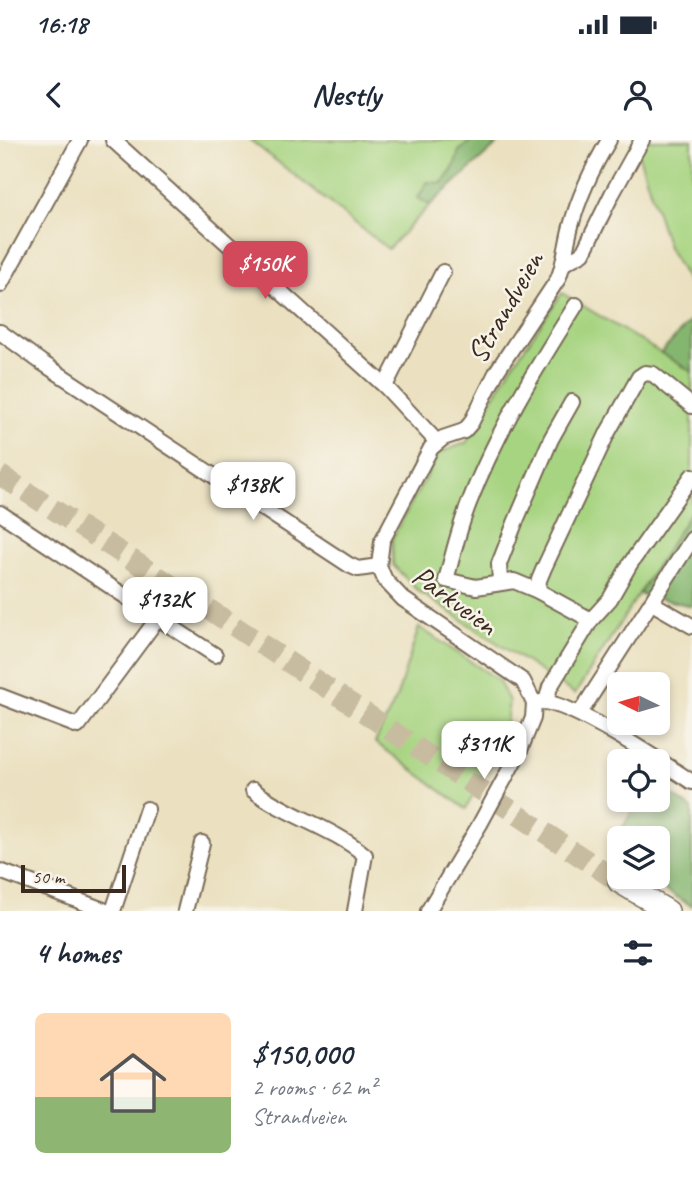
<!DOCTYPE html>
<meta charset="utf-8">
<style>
:root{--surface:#fff;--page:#f6f6f7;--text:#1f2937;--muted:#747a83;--line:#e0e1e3;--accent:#d1495b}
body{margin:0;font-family:Caveat,sans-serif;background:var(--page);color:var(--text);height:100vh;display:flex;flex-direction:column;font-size:26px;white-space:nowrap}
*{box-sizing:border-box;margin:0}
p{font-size:23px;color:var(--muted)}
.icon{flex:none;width:38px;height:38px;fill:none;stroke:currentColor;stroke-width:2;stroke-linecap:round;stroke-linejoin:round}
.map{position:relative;height:771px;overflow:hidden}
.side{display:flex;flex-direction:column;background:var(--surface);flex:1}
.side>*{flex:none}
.needle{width:46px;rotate:275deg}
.tools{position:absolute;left:607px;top:532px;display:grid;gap:14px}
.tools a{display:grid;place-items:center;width:63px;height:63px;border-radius:10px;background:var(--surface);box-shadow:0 4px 10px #0003;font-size:35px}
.scale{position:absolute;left:21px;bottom:18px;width:105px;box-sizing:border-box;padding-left:7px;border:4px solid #3b2a1e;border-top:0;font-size:19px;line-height:24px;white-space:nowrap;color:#3b2a1e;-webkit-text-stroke:5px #f7f3e8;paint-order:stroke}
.price{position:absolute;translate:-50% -60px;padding:0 16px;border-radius:14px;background:#fff;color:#222;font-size:23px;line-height:46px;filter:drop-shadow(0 2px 4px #0008)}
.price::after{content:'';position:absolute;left:50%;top:42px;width:21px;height:16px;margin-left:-10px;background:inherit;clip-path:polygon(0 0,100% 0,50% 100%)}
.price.selected{background:var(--accent);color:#fff}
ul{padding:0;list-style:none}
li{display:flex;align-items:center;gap:21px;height:175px;padding:0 35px}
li+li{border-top:2px solid var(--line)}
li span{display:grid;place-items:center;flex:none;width:196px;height:140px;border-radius:10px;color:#555}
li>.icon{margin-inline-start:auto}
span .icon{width:84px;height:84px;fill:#fffc;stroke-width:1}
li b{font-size:30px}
h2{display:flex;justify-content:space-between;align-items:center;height:84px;padding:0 35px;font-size:30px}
.status{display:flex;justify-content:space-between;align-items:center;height:49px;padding:0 35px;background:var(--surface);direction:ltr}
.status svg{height:19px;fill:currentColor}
header{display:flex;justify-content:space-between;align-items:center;height:91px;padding:0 35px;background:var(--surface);font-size:32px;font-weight:700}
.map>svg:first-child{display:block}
</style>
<div class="status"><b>16:18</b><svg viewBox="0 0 49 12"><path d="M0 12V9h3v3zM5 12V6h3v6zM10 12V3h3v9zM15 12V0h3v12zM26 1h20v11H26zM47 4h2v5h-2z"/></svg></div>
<header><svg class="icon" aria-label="back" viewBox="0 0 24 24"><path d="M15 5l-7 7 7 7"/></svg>Nestly<svg class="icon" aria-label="person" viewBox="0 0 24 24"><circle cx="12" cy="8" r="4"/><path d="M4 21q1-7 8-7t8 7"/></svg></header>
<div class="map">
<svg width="692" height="771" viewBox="0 0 692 771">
<rect width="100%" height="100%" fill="#f7f3e8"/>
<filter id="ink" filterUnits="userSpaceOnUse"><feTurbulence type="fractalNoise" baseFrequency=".0143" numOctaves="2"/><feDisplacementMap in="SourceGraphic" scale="14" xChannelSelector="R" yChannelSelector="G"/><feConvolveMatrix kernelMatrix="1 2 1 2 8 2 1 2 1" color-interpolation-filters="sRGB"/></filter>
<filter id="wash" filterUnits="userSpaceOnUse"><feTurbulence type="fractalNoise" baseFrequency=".00686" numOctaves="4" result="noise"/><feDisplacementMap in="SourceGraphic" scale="28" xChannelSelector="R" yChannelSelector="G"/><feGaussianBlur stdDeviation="1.57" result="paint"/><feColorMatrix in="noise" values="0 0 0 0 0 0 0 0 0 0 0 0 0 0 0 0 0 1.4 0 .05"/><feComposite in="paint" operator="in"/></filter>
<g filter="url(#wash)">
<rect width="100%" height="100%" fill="#ebe1c1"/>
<g fill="#a7d481" stroke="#717f50" stroke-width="2">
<path d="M250,0H472C458,12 461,13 453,28C446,43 431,50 418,58L430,65L388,109Z"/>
<polygon points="634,0 692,0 692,150 668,107"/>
<polygon points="562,153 692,232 692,370 575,554 418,451 393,425 392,399 439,313 466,303 510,229"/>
<polygon points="419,487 498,540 509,561 505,593 466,669 375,602 396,559"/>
</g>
<g fill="#85b66f" stroke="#607046" stroke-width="2">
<polygon points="472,0 502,0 430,65 418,58 427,42 442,43 453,29 459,11"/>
<polygon points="692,179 692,232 661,213"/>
<polygon points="692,370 692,466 639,454"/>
<polygon points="658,644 692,669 692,766 642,737 658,737 658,698 620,698 619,724 607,717 638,660 658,660"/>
</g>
</g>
<g filter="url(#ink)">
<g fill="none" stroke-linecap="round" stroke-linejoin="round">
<polyline stroke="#c8bca0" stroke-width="21" stroke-dasharray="21 10" stroke-linecap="butt" points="0,335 213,472 619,742"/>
<g stroke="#796a57" stroke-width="18">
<g id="minor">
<polyline points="113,0 385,246 437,302"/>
<polyline points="564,123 583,113 612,54 642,0"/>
<polyline points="0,145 80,0"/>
<path d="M576,165C536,228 496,293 469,363C459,388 453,415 446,440L476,447L514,441L538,451L591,480"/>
<polyline points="0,192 41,222 349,425 358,429 379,426 385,440 403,459 523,541 534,563 533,578 520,610 480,684 428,771"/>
<polyline points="385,246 443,132"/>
<polyline points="0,373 158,478 78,586 0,556"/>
<path d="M379,426L382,401L431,308L443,298L464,291L471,283L497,231L558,139C565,122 566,104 571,86C579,56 593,27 609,0"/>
<polyline points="500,442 499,424 515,383 551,299 572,262"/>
<polyline points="538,451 539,440 544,428 608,292 639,237 645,233 653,234 692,266"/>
<polyline points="652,463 692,486"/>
<polyline points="158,478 215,515"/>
<path d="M540,562C570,560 663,623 692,642"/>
<polyline points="546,562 550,547 591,480 610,459 630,424 692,336"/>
<polyline points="580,573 692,399"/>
<path d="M253,650C287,676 332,687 365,715L355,771"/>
<polyline points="0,731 106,771"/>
<polyline points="113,771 147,669"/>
<polyline points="185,771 202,703"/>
</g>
</g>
<g stroke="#796a57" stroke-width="24">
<polyline id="highway" points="619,742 668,771"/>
</g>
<use href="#minor" stroke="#fff" stroke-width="14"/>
<use href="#highway" stroke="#fff" stroke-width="21"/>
</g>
</g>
<g text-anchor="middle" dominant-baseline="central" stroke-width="5" stroke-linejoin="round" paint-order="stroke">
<g font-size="30" fill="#3b2a1e" stroke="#f7f3e8">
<text transform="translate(505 167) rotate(-60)">Strandveien</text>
<text transform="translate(455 460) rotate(36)">Parkveien</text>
</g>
</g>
</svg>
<div class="tools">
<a><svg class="needle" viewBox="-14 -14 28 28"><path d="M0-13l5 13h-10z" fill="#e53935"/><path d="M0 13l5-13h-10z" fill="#747a83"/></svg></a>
<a><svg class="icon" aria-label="locate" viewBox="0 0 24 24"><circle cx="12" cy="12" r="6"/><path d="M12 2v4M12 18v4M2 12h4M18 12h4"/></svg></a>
<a><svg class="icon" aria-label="layers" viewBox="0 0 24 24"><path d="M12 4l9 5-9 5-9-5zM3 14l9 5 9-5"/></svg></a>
</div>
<div class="scale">50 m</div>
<b class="price selected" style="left:265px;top:161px">$150K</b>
<b class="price" style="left:253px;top:382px">$138K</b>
<b class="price" style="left:165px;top:497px">$132K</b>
<b class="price" style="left:484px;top:641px">$311K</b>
</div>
<section class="side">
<h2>4 homes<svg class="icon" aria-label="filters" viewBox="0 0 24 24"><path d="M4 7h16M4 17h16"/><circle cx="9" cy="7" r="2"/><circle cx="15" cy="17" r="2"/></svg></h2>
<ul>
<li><span style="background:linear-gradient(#ffd9b3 60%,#8fb573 0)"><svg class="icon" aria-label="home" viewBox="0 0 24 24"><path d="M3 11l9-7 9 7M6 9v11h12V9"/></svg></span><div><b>$150,000</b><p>2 rooms · 62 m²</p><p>Strandveien</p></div></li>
</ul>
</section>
